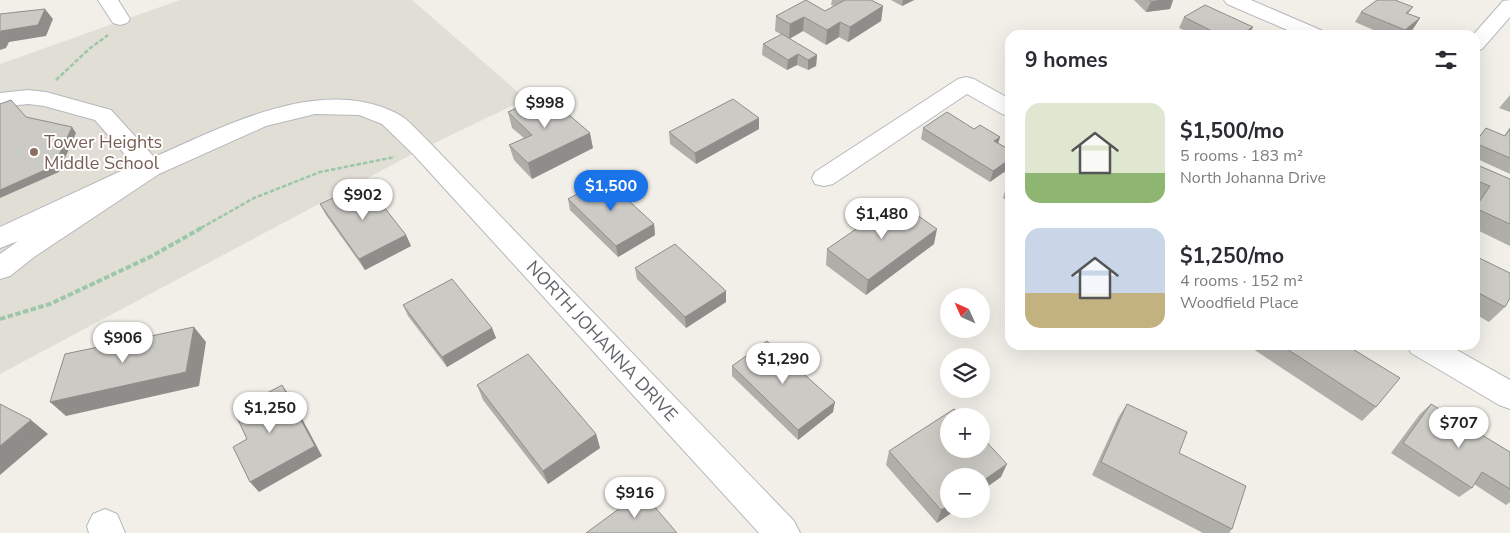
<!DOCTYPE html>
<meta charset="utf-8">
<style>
:root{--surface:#fff;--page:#f2f2f3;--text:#2b2b33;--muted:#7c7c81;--accent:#1a73e8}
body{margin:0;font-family:"Nunito Sans",sans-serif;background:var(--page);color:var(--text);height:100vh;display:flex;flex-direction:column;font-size:19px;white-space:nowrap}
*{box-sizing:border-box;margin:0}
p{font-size:16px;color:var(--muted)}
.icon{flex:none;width:28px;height:28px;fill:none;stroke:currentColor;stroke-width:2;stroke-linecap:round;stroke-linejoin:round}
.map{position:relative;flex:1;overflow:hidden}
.drawer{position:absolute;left:1005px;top:30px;width:475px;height:320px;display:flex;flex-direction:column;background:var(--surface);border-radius:15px;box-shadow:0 5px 20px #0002}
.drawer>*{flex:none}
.needle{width:32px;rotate:315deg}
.controls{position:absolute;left:940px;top:288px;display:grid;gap:10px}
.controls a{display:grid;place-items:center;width:50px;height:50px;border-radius:50%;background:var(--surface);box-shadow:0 5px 20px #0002;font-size:25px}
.price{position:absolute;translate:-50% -42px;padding:0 11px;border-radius:18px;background:#fff;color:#222;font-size:16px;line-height:32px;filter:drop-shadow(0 1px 2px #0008)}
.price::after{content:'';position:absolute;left:50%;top:30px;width:15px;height:11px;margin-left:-8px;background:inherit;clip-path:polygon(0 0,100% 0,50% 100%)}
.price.active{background:var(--accent);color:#fff}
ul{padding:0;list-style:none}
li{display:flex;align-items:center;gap:15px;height:125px;padding:0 20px}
li span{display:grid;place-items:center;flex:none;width:140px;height:100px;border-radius:15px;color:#555}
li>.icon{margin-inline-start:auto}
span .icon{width:60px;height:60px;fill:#fffc;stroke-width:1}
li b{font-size:21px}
h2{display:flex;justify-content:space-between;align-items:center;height:60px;padding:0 20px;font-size:21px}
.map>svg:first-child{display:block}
</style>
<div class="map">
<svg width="1510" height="533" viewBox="0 0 1510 533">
<rect width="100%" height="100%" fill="#f1efe8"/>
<polygon fill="#e1ded6" points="180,0 412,0 526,99 422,149 0,374 0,64"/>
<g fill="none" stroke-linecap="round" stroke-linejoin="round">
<g stroke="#b5b8bc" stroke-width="2">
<g id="minor">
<polygon points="98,0 118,0 130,19 127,23 120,25 113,23"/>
<polygon points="1224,0 1251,0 1323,31 1326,35 1299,35 1227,4"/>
<polygon points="1510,0 1510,17 1482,49 1475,51 1475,35 1473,35 1503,1"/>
<polygon points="966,77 974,79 1010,99 1010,116 1002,114 967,94 833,184 824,186 815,184 812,178 815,172 958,79"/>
<path d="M28,90L46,92L111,110L154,157C225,126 320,75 396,113C409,119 420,134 430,143L794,521L800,533H759L414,155L382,124L359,115L315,114L266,126L159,174L34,257L10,276L0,279V254L18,241L0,248V227L134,165L95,120L44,106L28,104L0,107V93Z"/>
<polygon points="1407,345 1448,345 1510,380 1510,409 1499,405 1411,353"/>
<polygon points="105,509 117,514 125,533 89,533 87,526 93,514"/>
</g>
</g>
<g stroke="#9cc7a9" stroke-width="2.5" stroke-dasharray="4.5 2" stroke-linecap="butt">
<polyline points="56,80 89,49 108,35"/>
<polyline points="201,228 254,198 320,172 395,157"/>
</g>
<polyline stroke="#9cc7a9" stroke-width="4" stroke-dasharray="5.5 2.5" stroke-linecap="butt" points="0,319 50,304 152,256 203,227"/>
<use href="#minor" fill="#fff" fill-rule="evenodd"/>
</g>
<g fill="#afaea9">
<polygon points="832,0 871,0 883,6 881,21 848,42 839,37 826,45 803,31 789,39 817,55 816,66 808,70 797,65 787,70 762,55 763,44 786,37 775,31 776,16 825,11 834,6 831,5"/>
<polygon points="891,0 914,0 902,6"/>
<polygon points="1134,0 1173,0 1170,9 1146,12"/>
<polygon points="1413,7 1408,14 1420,18 1413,29 1405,35 1385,35 1355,22 1361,12"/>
<polygon points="1184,17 1253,27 1249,35 1194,35 1179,28"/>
<polygon points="1510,95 1510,112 1499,108"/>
<polygon points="508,112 593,148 532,179 514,160 509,145 524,138 512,128"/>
<polygon points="1510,127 1510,174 1475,158 1475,142 1486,128 1504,136"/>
<polygon points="923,128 974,129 1000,137 998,143 1010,150 990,182 921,139"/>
<polygon points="759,129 696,164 670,144 669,132"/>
<polygon points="1475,164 1510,179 1510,246 1475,229 1475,204 1476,201 1475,201"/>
<polygon points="1010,185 1010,203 1003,198 1006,187"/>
<polygon points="568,199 654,224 655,235 618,257 570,210"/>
<polygon points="320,204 406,235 411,246 365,270 326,215"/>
<polygon points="934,244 866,295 826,265 827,249"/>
<polygon points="1475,256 1505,307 1489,322 1475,314"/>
<polygon points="635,268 726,291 726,302 686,328 637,279"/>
<polygon points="403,305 492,328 496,338 447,367 408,316"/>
<polygon points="1247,345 1346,345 1376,407 1362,421"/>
<polygon points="732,366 833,412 798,440 732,376"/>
<polygon points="477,385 596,434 600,448 548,484 483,400"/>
<polygon points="1127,404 1179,453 1232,529 1229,533 1203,533 1092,475 1118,418"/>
<polygon points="1431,404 1510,452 1510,502 1506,505 1474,484 1472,488 1459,497 1391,453 1420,414"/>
<polygon points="889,451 1001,477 981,491 981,476 949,509 957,509 937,523 886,465"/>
</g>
<g fill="#8f8d8a">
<polygon points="903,0 914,0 902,6"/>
<polygon points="1161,0 1173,0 1170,9 1146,12 1151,2"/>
<polygon points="883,6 881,21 848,42 850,27"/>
<polygon points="45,9 53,19 46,36 9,42 6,48 0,50 0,33 1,31"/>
<polygon points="804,17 803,31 789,39 790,24"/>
<polygon points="1420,18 1413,29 1405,35 1402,35 1405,30"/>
<polygon points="840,22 839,37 826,45 827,30"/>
<polygon points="1253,27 1249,35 1240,35"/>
<polygon points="798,54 797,65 787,70 788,60"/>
<polygon points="817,55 816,66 808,70 808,60"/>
<polygon points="759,118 759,129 696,164 695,153"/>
<polygon points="72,127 76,133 59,172 0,198 0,190"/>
<polygon points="590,133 593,148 532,179 528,163"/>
<polygon points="1000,137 997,148 994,141"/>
<polygon points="1010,159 1010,168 990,182 993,171"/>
<polygon points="654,224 655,235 618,257 616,246"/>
<polygon points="937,229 934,244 866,295 868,280"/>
<polygon points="406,235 411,246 365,270 359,259"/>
<polygon points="726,291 726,302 686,328 685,317"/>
<polygon points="194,327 206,342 199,386 66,416 50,402"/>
<polygon points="492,328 496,338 447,367 442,357"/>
<polygon points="282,385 290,396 322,456 259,492 250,482"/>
<polygon points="835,402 833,412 798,440 798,430"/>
<polygon points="31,420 48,434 0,475 0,446"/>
<polygon points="596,434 600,448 548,484 543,471"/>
<polygon points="1007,464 1001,477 981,491 981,482"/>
<polygon points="949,505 949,509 957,509 937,523 941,510"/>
</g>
<g fill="#cccac5" stroke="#8f8d8a">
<polygon points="806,0 825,11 845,0 871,0 883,6 850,27 840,22 827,30 804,17 790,24 776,16"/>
<polygon points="1149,0 1161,0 1151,2"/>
<polygon points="1377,0 1395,0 1413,7 1406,13 1420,18 1405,30 1361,12"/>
<polygon points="1205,5 1253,27 1240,35 1220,35 1184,17"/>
<polygon points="45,9 38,25 1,31 0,33 0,14"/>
<polygon points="782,34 817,55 808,60 798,54 788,60 763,44"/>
<polygon points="546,95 590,133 528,163 509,145 532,135 508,112"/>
<polygon points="733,99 759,118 695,153 669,132"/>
<polygon points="11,100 26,117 72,127 54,166 0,190 0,104"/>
<polygon points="947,112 974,129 980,125 1000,137 994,141 1010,150 1010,159 993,171 923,128"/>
<polygon points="1486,128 1505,136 1510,129 1510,158 1475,143"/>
<polygon points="1475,164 1510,179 1510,224 1475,208 1490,186 1475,180"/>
<polygon points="605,179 654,224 616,246 568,199"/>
<polygon points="365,183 406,235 359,259 320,204"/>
<polygon points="1010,185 1010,190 1006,187"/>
<polygon points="897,201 937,229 868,280 827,249"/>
<polygon points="675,244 726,291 685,317 635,268"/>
<polygon points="1475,256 1510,273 1510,298 1505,307 1475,291"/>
<polygon points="452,279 492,328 442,357 403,305"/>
<polygon points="194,327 186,372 50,402 65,354"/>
<polygon points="767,341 835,402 798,430 732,366"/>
<polygon points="1281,345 1346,345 1400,378 1376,407"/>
<polygon points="528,354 596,434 543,471 477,385"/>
<polygon points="282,385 315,446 250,482 233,447 247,439 234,411"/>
<polygon points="0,404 31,420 0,446"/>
<polygon points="1127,404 1187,432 1179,453 1246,486 1232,529 1101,462"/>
<polygon points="1431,404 1510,452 1510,489 1482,472 1472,488 1403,443"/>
<polygon points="954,409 962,416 949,416 949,449 981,449 981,436 1007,464 981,482 981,476 949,476 949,505 941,510 889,451"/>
<polygon points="642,492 677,533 586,533"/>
</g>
<circle fill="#8d6e63" stroke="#fff" stroke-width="2" cx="34" cy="152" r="5"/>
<g text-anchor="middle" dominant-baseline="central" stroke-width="4" stroke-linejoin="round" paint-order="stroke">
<g font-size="18" fill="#785e54" stroke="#fff" text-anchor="start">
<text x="44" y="142">Tower Heights<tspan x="44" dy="21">Middle School</tspan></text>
</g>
<g font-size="18" fill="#5f6368" stroke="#fff">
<text transform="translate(602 341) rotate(47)">NORTH JOHANNA DRIVE</text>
</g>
</g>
</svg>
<div class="controls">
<a><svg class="needle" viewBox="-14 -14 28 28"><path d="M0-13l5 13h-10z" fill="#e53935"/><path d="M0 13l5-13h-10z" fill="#7c7c81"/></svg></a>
<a><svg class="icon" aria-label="layers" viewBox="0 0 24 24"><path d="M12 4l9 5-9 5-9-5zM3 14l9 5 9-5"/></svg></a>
<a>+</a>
<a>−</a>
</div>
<b class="price" style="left:545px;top:129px">$998</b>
<b class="price active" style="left:611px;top:212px">$1,500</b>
<b class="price" style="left:363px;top:221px">$902</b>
<b class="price" style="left:882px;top:240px">$1,480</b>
<b class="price" style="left:123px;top:364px">$906</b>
<b class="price" style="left:783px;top:385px">$1,290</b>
<b class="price" style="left:270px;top:434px">$1,250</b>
<b class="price" style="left:1459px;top:449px">$707</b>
<b class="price" style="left:635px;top:519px">$916</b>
<section class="drawer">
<h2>9 homes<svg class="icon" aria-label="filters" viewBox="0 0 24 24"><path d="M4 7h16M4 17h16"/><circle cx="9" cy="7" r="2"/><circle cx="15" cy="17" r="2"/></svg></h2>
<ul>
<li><span style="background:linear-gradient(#dfe7d0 70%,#8fb573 0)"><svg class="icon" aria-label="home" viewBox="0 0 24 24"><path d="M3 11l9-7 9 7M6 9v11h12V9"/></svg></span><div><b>$1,500/mo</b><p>5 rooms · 183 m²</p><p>North Johanna Drive</p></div></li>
<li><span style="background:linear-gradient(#c9d6e8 65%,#c2b280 0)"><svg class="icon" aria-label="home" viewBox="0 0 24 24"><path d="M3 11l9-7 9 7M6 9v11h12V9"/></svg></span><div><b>$1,250/mo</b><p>4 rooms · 152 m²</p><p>Woodfield Place</p></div></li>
</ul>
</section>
</div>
